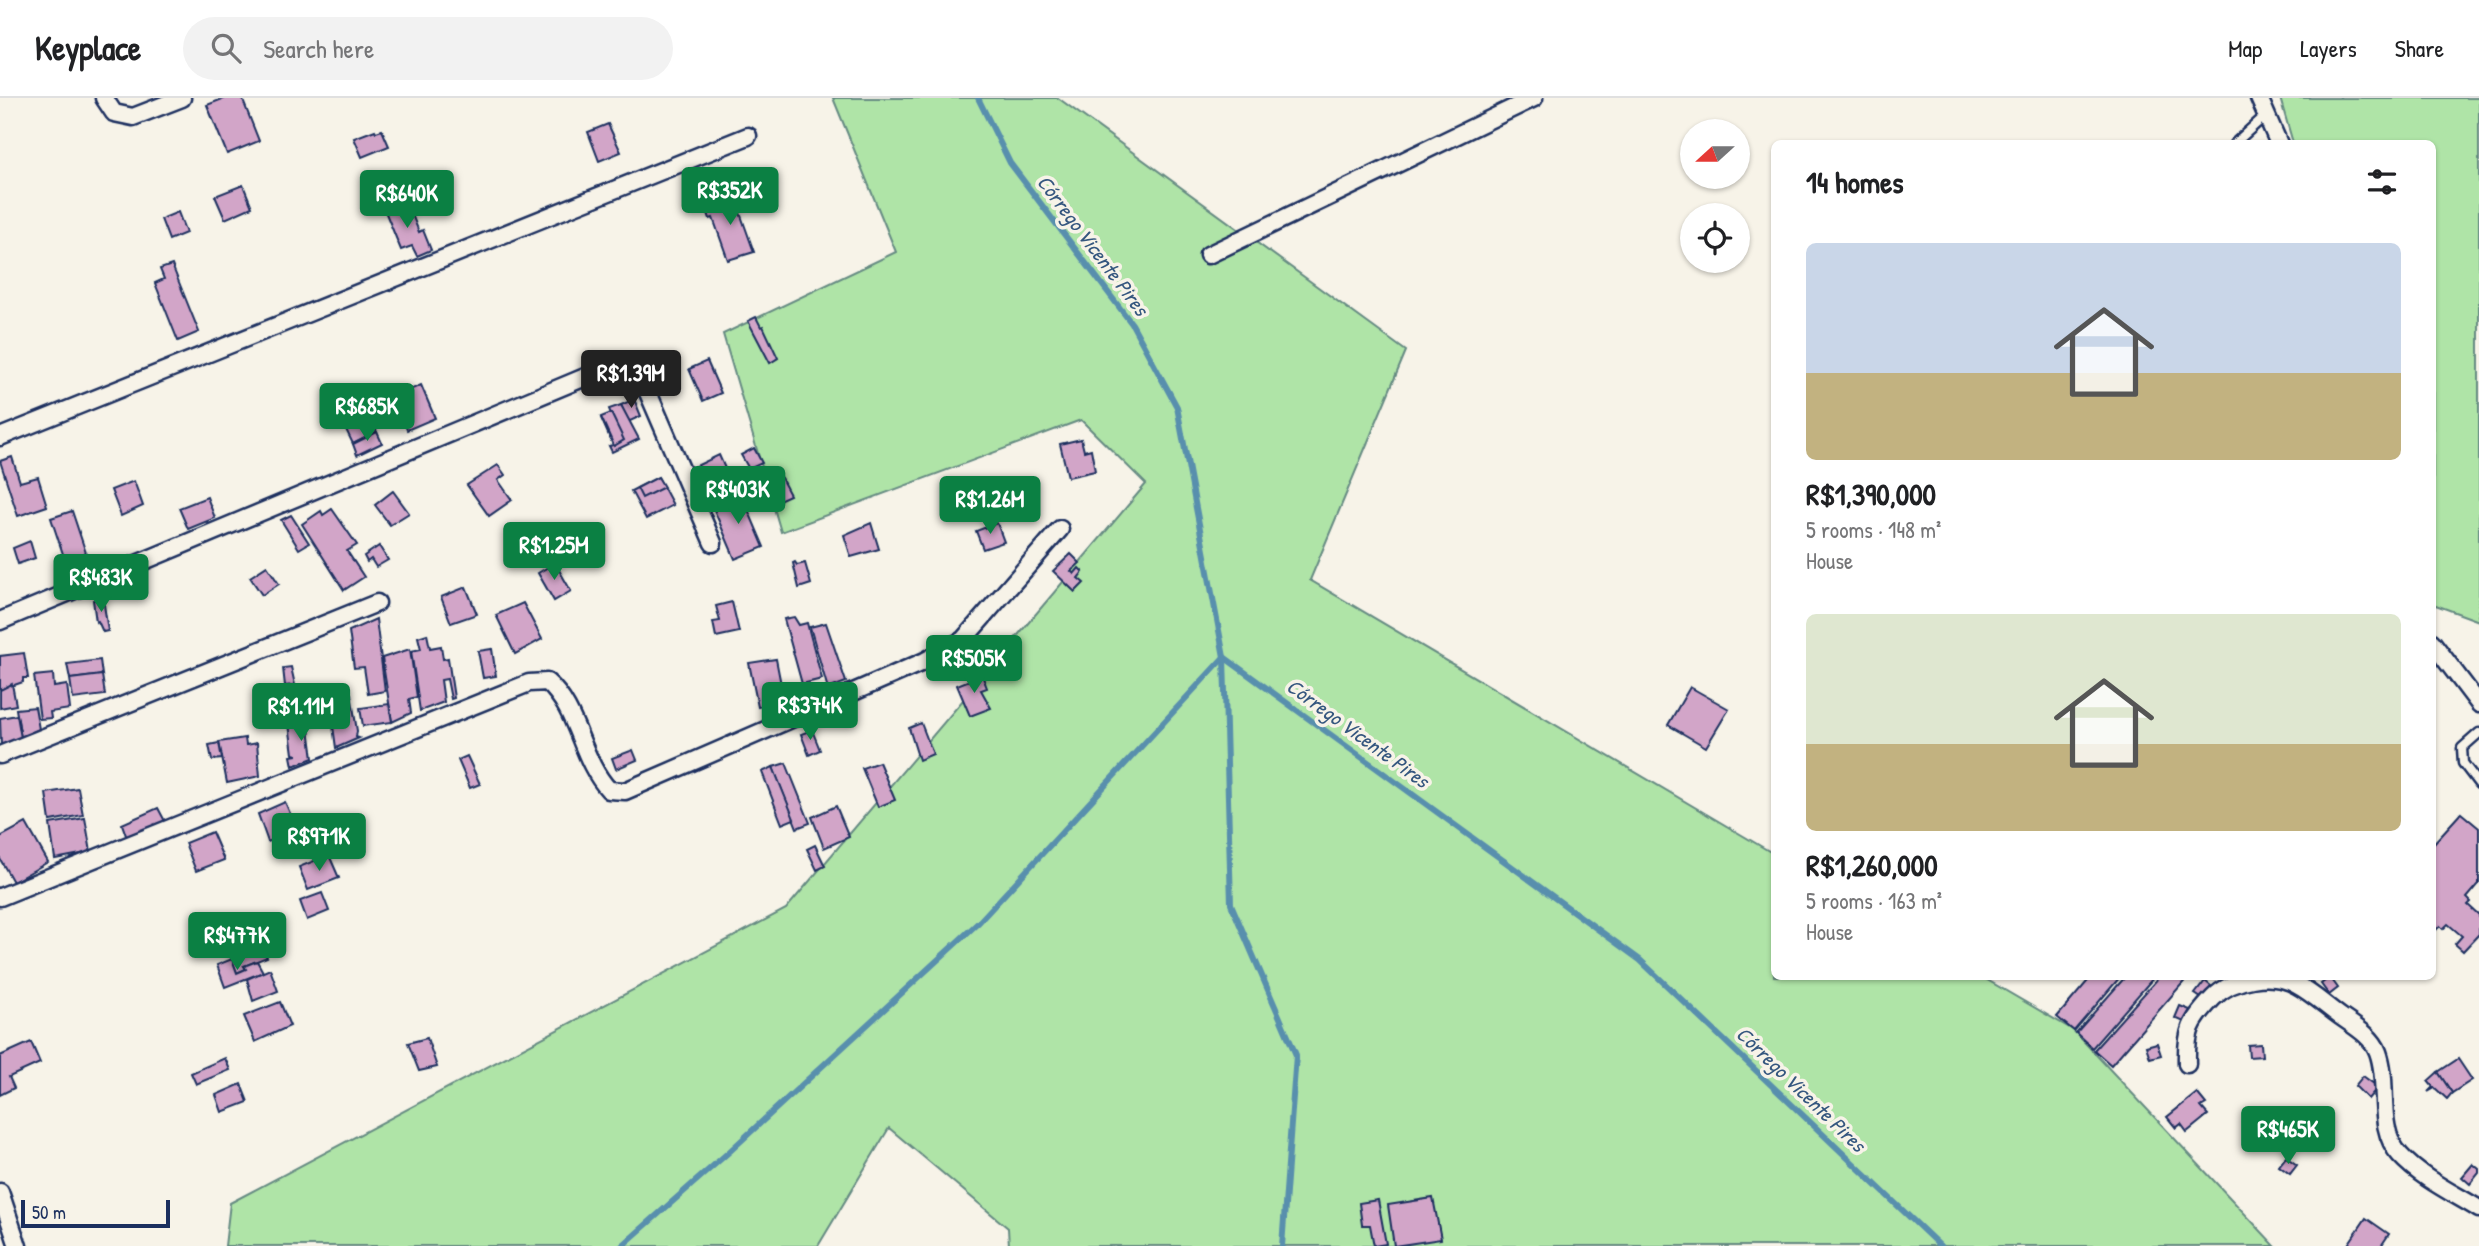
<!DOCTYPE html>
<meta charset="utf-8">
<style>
:root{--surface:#fff;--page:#f2f2f2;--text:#202124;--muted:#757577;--line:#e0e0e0;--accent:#0b8043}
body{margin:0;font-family:"Patrick Hand",sans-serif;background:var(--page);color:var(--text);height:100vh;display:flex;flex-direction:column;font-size:26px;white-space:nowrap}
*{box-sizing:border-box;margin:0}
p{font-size:23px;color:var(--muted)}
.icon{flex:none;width:38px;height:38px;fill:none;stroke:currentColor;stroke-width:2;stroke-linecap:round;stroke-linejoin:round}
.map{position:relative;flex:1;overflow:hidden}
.sheet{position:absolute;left:1771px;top:42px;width:665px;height:840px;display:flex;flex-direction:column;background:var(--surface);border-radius:10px;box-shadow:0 2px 5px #0004}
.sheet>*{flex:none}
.needle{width:46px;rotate:249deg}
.fabs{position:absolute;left:1680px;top:21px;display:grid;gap:14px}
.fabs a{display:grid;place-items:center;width:70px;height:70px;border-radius:50%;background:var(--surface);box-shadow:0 2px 5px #0004;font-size:35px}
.scale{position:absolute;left:21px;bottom:18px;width:149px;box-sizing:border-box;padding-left:7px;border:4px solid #1b2f5e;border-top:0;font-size:19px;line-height:24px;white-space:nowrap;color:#1b2f5e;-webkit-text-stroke:5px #f7f3e8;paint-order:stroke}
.price{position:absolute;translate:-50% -60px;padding:0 16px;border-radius:7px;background:var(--accent);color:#fff;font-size:23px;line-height:46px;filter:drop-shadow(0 2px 4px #0008)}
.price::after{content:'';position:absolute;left:50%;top:42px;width:21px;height:16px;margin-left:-10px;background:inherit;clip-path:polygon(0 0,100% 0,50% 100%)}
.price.on{background:#222;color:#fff}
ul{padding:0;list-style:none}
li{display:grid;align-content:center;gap:14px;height:371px;padding:0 35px}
li span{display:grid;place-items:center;height:217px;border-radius:10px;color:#555}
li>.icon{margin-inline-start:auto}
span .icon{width:126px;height:126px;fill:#fffc;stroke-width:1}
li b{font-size:30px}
h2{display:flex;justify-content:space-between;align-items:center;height:84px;padding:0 35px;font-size:30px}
header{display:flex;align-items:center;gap:42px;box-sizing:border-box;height:98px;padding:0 35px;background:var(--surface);border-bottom:2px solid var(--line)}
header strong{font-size:33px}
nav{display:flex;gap:38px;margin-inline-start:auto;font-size:24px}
.search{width:490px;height:63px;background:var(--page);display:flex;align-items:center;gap:18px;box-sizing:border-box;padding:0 24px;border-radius:38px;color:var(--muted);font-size:26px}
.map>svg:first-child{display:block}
</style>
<header>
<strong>Keyplace</strong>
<div class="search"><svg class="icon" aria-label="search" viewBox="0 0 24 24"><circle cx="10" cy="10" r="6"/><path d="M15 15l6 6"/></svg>Search here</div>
<nav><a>Map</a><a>Layers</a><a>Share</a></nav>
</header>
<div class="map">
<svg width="2479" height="1148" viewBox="0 0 2479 1148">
<rect width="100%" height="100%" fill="#f7f3e8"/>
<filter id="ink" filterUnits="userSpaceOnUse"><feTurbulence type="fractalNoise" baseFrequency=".0143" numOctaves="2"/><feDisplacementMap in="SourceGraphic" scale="14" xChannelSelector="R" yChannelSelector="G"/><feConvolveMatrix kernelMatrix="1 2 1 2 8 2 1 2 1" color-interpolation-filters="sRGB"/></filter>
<g filter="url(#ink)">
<g fill="#afe4a7" stroke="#658a82" stroke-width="2">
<polygon points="833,0 1058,0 1406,253 1310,482 1774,756 1774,878 1982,879 2073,932 2275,1148 1009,1148 1008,1130 889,1030 818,1148 225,1148 230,1105 786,811 1146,386 1081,322 781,434 723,236 896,154"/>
<polygon points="2280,0 2479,0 2479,523 2433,506 2432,46 2293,45"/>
</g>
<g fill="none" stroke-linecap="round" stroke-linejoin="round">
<g stroke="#598fad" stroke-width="6">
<polyline points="978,0 1010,65 1132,226 1177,309 1224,559 1640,862 1940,1148"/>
<polyline points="1224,559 1231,806 1296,957 1282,1148"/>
<polyline points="622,1148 730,1053 979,824 1224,559"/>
</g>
</g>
<g fill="#d2a5c8" stroke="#1b2f5e" stroke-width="2">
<polygon points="225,0 242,0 259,43 227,56 207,7"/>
<polygon points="608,26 621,54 599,63 588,34"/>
<polygon points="375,32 376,34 382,32 389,48 362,59 354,40"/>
<polygon points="243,87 252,109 225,121 215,98"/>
<polygon points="733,95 754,154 728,162 713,120 710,121 705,106"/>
<polygon points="407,104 419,134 423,132 431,152 417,158 412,148 401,152 385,113"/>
<polygon points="178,114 186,135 169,142 161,121"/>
<polygon points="172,167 199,234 178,243 155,185 164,181 160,171"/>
<polygon points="756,219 761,229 763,228 778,260 770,265 748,223"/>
<polygon points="707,263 721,295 703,303 689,271"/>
<polygon points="421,287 435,320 407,332 394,299"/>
<polygon points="634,301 641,318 628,324 621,307"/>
<polygon points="362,306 377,334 353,346 339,317"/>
<polygon points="621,307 639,341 612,354 609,348 613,347 601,320 611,316 609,311"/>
<polygon points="611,315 624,342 614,348 601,319"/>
<polygon points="377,334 382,345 357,357 353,346"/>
<polygon points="1081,341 1084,353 1091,351 1095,373 1068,379 1060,346"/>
<polygon points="754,350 762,365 749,371 741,357"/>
<polygon points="719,357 735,393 706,405 692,370"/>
<polygon points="12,359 20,384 38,379 47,408 18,418 0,363"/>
<polygon points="498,367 505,377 498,382 512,402 489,418 467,387"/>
<polygon points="779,376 790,397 768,407 758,386"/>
<polygon points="658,379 673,407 646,421 631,393"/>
<polygon points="658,379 664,389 642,400 637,390"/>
<polygon points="134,383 143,408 121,418 111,392"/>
<polygon points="393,393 409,415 390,427 375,407"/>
<polygon points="741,395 764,449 735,461 712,407"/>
<polygon points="207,399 215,420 188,431 179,410"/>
<polygon points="332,411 357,447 347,453 364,479 344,492 302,426 321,413 323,417"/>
<polygon points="72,413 86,455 65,462 51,420"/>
<polygon points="291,417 309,445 299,451 281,422"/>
<polygon points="871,425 879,451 851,459 844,437"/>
<polygon points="997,425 1004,444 983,451 976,433"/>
<polygon points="30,443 35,460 18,466 13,450"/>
<polygon points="379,448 388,462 376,469 371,461 367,464 364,458"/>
<polygon points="1071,456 1080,465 1071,473 1074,476 1079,470 1083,474 1078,480 1084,485 1075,494 1053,473"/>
<polygon points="795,464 797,467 805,465 811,486 799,490 793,465"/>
<polygon points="555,465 571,493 554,503 538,475"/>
<polygon points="267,468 279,486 262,497 250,479"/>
<polygon points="466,489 477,516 451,525 441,499"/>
<polygon points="103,500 108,533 103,534 98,523 96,524 93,502"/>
<polygon points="732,504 739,534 716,539 713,524 720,523 716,508"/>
<polygon points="523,505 542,541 515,556 496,517"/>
<polygon points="794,519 799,527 807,525 822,581 802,586 784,521"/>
<polygon points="376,521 385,593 368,596 364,569 354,570 349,533"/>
<polygon points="826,525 846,584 828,591 810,529"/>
<polygon points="427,536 430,550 441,548 443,561 448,560 454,600 451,601 447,581 441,582 444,604 420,613 411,553 421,551 418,539"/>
<polygon points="410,551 417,599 409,601 411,615 392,624 382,560"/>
<polygon points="492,551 496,578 483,580 478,553"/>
<polygon points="24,555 28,580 23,580 23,584 0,592 0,558"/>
<polygon points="776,561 784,602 758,609 749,565"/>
<polygon points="100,562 102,577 70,581 67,566"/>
<polygon points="291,569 295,587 285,588 283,570"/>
<polygon points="53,576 54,589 67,587 70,611 50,614 51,620 40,621 34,578"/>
<polygon points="102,577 105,597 73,601 70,581"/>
<polygon points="982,577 987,590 981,592 991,610 970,618 957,587"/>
<polygon points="12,586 16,607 0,610 0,592"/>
<polygon points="1690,589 1729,611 1706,649 1668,627"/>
<polygon points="351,596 357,633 356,639 359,640 336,650 329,599"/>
<polygon points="389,606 392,624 363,628 360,610"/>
<polygon points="35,609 39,631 21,640 16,611"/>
<polygon points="17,617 21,640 1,648 0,620"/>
<polygon points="308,623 313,660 293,668 291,658 297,657 293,656 289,626"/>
<polygon points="921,625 933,656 919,662 909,630"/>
<polygon points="812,632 820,652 809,657 801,636"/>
<polygon points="245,640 246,647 257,645 260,678 227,685 219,644"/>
<polygon points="219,645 222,661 212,662 209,647"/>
<polygon points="633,652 637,662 616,671 612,660"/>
<polygon points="467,658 480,686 470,690 458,662"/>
<polygon points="879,664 895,702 878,709 862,670"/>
<polygon points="786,665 810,725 797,730 773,669"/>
<polygon points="773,669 794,721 782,726 762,674"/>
<polygon points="78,690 83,717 50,723 46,695"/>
<polygon points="285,704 297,731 268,744 258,716"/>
<polygon points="836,708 849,739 824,750 812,719"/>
<polygon points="158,710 166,725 128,743 122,726"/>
<polygon points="2461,715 2479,730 2479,786 2467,800 2471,804 2468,807 2479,817 2479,836 2463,853 2455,846 2462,838 2448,826 2443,831 2440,828 2436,832 2432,829 2432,747"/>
<polygon points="85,720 91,754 55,761 50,726"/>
<polygon points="26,725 48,764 13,784 0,761 0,739"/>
<polygon points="212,734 224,762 196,773 185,745"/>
<polygon points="815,747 825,768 817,772 807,751"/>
<polygon points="329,757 339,780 308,792 299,769"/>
<polygon points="322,795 329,813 307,822 300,803"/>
<polygon points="260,844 267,859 244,868 246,871 237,875 230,856"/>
<polygon points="232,861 237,875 246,871 244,868 257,863 263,874 225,889 217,867"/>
<polygon points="270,871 278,893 253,903 247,881"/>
<polygon points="2092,878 2121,878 2074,933 2057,919"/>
<polygon points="2126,878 2155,878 2092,950 2076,935"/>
<polygon points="2160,878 2189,878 2111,967 2094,952"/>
<polygon points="2330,879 2338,890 2329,897 2321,886"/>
<polygon points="2205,883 2211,888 2204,902 2195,896"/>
<polygon points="280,904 290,928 255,944 244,918"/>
<polygon points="2180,908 2190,912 2184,924 2175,920"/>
<polygon points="427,940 437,969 419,973 408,945"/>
<polygon points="31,944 40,965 9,979 14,990 0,997 0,958"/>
<polygon points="2157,945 2161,957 2150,960 2146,948"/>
<polygon points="2261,946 2262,958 2249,959 2248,947"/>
<polygon points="225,960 230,972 196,986 191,975"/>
<polygon points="2458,961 2472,982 2452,995 2438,974"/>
<polygon points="2438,974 2452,995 2447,1001 2435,990 2428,994 2433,989 2428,983"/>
<polygon points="2363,978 2378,989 2368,1001 2355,988"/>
<polygon points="241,986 248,1004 222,1014 216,997"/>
<polygon points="2197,995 2206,1006 2201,1009 2208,1017 2187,1034 2181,1026 2176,1030 2167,1019"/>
<polygon points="2286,1059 2297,1067 2290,1076 2279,1068"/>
<polygon points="2473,1066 2479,1071 2479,1075 2470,1086 2462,1079"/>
<polygon points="1433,1100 1441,1141 1394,1148 1388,1107"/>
<polygon points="1378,1102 1386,1146 1374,1148 1370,1127 1362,1127 1359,1105"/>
<polygon points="2366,1120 2389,1136 2381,1148 2347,1148"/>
</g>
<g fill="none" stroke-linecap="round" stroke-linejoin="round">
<g stroke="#1b2f5e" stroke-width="13">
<g id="lane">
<polyline points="2234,46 2266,17"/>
<polyline points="2479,635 2462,650 2463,665 2479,686"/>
</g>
</g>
<g stroke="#1b2f5e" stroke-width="21">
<g id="street">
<polyline points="104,0 114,15 133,19 182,0"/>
<polyline points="2259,0 2279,46"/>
<polyline points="1208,157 1534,0"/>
<polyline points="0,339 748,38"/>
<polyline points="0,523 614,267 626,265 640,276 713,445"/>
<polyline points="2432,544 2479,606"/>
<polyline points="0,657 377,505"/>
<path d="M0,799L529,585L547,584C579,612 580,661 609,692L625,693L925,563L963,542L1060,431"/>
<path d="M2187,966C2186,933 2190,924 2213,900C2233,880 2272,873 2297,887C2312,895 2326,908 2340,918C2354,928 2372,938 2378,954C2390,987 2375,1029 2400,1057C2421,1080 2453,1095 2479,1111"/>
<polyline points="0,1094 18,1148"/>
</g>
</g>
<use href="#lane" stroke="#f7f3e8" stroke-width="8"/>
<use href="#street" stroke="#f7f3e8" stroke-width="16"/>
</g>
</g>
<g text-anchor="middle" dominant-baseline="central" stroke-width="7" stroke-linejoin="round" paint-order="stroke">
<g font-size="21" font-style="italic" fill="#35577f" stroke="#f7f3e8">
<text transform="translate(1093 147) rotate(53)">Córrego Vicente Pires</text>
<text transform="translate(1358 635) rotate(36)">Córrego Vicente Pires</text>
<text transform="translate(1801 991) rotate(44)">Córrego Vicente Pires</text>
</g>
</g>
</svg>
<div class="fabs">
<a><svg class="needle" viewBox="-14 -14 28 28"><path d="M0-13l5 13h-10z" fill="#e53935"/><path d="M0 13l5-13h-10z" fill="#757577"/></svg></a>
<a><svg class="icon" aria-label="locate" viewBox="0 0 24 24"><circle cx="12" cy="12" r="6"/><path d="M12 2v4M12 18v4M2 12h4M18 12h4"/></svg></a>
</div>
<div class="scale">50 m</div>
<b class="price" style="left:730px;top:129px">R$352K</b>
<b class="price" style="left:407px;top:132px">R$640K</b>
<b class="price on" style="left:631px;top:312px">R$1.39M</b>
<b class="price" style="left:367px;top:345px">R$685K</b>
<b class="price" style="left:738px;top:428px">R$403K</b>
<b class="price" style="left:990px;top:438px">R$1.26M</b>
<b class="price" style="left:554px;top:484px">R$1.25M</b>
<b class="price" style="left:101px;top:516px">R$483K</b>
<b class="price" style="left:974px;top:597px">R$505K</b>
<b class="price" style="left:810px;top:644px">R$374K</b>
<b class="price" style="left:301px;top:645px">R$1.11M</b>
<b class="price" style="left:319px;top:775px">R$971K</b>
<b class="price" style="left:237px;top:874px">R$477K</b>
<b class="price" style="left:2288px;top:1068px">R$465K</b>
<section class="sheet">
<h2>14 homes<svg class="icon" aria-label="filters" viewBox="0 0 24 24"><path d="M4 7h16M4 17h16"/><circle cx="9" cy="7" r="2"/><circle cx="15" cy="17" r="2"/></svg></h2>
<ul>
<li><span style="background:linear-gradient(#c9d6e8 60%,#c2b280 0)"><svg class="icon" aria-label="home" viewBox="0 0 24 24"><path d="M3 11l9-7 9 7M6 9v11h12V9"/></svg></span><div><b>R$1,390,000</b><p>5 rooms · 148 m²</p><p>House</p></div></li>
<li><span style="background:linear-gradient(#dfe7d0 60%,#c2b280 0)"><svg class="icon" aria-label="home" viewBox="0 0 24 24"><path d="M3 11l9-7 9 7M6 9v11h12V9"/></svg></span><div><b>R$1,260,000</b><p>5 rooms · 163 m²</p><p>House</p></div></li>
</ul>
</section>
</div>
